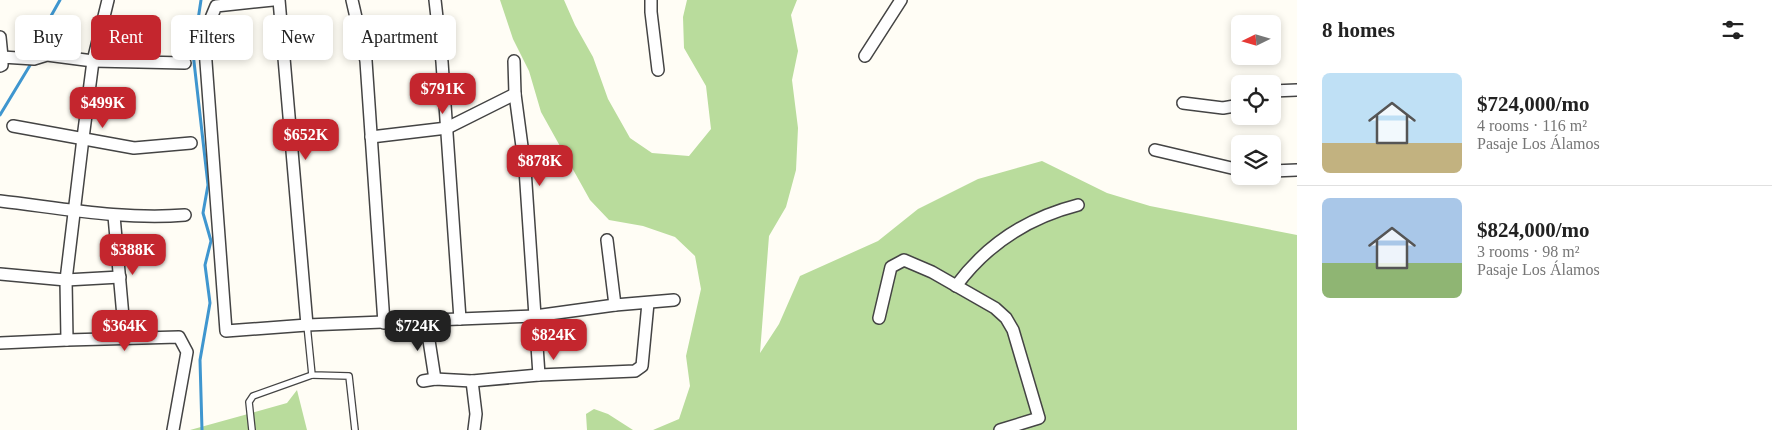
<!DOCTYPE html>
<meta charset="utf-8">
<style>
:root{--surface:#fff;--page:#f2f2f2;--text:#222;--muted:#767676;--line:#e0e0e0;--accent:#c4262e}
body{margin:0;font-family:Georgia,serif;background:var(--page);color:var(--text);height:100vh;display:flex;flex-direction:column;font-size:19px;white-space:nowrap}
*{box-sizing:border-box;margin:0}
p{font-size:16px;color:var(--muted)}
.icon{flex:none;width:28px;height:28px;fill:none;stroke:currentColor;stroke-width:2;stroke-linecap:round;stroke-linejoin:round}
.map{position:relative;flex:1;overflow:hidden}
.panel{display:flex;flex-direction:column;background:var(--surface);width:475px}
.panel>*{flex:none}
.top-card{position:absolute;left:15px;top:15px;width:475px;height:45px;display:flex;gap:10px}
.needle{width:32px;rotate:265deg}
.buttons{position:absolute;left:1231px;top:15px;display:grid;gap:10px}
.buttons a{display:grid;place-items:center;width:50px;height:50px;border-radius:8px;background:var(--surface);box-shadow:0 2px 8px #0003;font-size:25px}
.price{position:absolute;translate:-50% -42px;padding:0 11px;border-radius:10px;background:var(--accent);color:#fff;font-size:16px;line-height:32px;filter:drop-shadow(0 1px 2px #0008)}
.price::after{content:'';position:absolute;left:50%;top:30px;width:15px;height:11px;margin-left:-8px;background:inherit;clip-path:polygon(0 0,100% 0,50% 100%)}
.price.on{background:#222;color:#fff}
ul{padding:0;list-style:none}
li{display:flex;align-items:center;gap:15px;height:125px;padding:0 25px}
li+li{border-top:1px solid var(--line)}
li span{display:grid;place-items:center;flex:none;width:140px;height:100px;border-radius:8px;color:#555}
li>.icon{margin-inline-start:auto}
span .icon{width:60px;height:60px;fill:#fffc;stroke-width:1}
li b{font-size:21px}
h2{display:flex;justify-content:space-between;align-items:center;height:60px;padding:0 25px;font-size:21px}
.chip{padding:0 18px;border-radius:8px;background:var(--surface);box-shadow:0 2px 8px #0003;font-size:18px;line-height:45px}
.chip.on{background:var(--accent);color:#fff}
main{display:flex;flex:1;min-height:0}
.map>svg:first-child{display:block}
</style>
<main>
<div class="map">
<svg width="1297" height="430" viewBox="0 0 1297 430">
<rect width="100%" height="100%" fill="#fffdf5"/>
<g fill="#b9dc9c">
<polygon points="500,0 564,0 575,25 593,57 608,99 630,138 652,153 689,156 711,129 706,86 684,48 683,17 687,0 797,0 791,15 798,51 792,80 798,128 796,170 786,207 769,236 760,353 779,324 800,276 878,241 918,209 978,179 1042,161 1107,193 1150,206 1297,235 1297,430 653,430 679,419 690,386 686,356 701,289 695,256 675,237 643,226 609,220 590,200 541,112 529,71 513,39"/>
<polygon points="297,390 307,430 190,430 287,403"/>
<polygon points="594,409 608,414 633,430 587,430 586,414"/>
</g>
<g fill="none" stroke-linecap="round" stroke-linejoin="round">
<g stroke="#3f96cf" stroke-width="3">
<polyline points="201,0 193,53 208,185 203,213 211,241 205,265 210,303 200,360 202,430"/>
<polyline points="35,56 51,16 60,0"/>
<polyline points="0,115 32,62"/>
</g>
<g stroke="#444" stroke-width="8">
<g id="service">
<polyline points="307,325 312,375 349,376 355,430"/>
<polyline points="252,430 249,402 253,396 312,375"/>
</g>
</g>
<g stroke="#444" stroke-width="14">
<g id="minor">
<polyline points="273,0 216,6 204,35 226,331 307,325 535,316 615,305 674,300"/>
<polyline points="279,0 307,325"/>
<polyline points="352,0 366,61 384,323"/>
<polyline points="435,0 442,62 460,319"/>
<polyline points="651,0 651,12 658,70"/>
<polyline points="0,37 2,57"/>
<polyline points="865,56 901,0"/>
<polyline points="514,61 515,94 525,169 539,375"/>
<polyline points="0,66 2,65 2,57 34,59 47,55 93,61 185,63"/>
<polyline points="1272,91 1297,90"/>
<polyline points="1183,103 1223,108 1240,105"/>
<polyline points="13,126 134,148 191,143"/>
<polyline points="371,137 447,128 515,94"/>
<polyline points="1155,150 1240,170"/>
<polyline points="1272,171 1297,170"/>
<path d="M0,201C61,208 123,220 185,215"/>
<polyline points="114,216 125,339"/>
<polyline points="607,240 615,305"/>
<polyline points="0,274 66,280 120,277"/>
<path d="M956,286C987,244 1027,218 1078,205"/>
<polyline points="879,318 891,267 904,260 932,272 995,308 1006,318 1013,330 1039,418 1000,430"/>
<polyline points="426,321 435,379"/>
<polyline points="67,340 66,280 83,138 93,61 108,0"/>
<polyline points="0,343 67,340 179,337 187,352 173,430"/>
<polyline points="423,381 435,379 472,381 539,375 635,371 642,366 648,303"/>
<polyline points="472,381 476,414 474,430"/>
</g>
</g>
<use href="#service" stroke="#fff" stroke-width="5.5"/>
<use href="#minor" stroke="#fff" stroke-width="11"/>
</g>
</svg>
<div class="buttons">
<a><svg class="needle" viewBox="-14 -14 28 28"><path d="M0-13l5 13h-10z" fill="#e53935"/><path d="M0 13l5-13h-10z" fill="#767676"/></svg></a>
<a><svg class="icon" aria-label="locate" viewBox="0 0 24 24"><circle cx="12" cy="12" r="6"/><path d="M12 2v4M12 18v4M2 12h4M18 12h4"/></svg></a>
<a><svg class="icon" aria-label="layers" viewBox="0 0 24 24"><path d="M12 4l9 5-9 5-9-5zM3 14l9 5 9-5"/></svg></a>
</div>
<b class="price" style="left:443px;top:115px">$791K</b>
<b class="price" style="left:103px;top:129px">$499K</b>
<b class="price" style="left:306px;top:161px">$652K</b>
<b class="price" style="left:540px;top:187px">$878K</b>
<b class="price" style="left:133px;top:276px">$388K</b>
<b class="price" style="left:125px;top:352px">$364K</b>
<b class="price on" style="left:418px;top:352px">$724K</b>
<b class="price" style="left:554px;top:361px">$824K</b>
<div class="top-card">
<a class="chip">Buy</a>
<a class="chip on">Rent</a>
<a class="chip">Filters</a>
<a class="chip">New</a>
<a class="chip">Apartment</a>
</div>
</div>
<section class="panel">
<h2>8 homes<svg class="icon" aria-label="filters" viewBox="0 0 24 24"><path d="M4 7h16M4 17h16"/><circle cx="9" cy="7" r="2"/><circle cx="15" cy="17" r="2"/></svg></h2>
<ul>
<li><span style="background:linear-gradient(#bfe0f5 70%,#c2b280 0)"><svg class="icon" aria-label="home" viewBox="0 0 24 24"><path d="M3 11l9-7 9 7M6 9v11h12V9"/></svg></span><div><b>$724,000/mo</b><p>4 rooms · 116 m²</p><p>Pasaje Los Álamos</p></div></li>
<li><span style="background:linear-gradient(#a9c7e8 65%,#8fb573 0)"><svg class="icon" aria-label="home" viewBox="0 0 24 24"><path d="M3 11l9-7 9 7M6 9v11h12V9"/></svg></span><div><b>$824,000/mo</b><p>3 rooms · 98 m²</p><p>Pasaje Los Álamos</p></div></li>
</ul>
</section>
</main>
